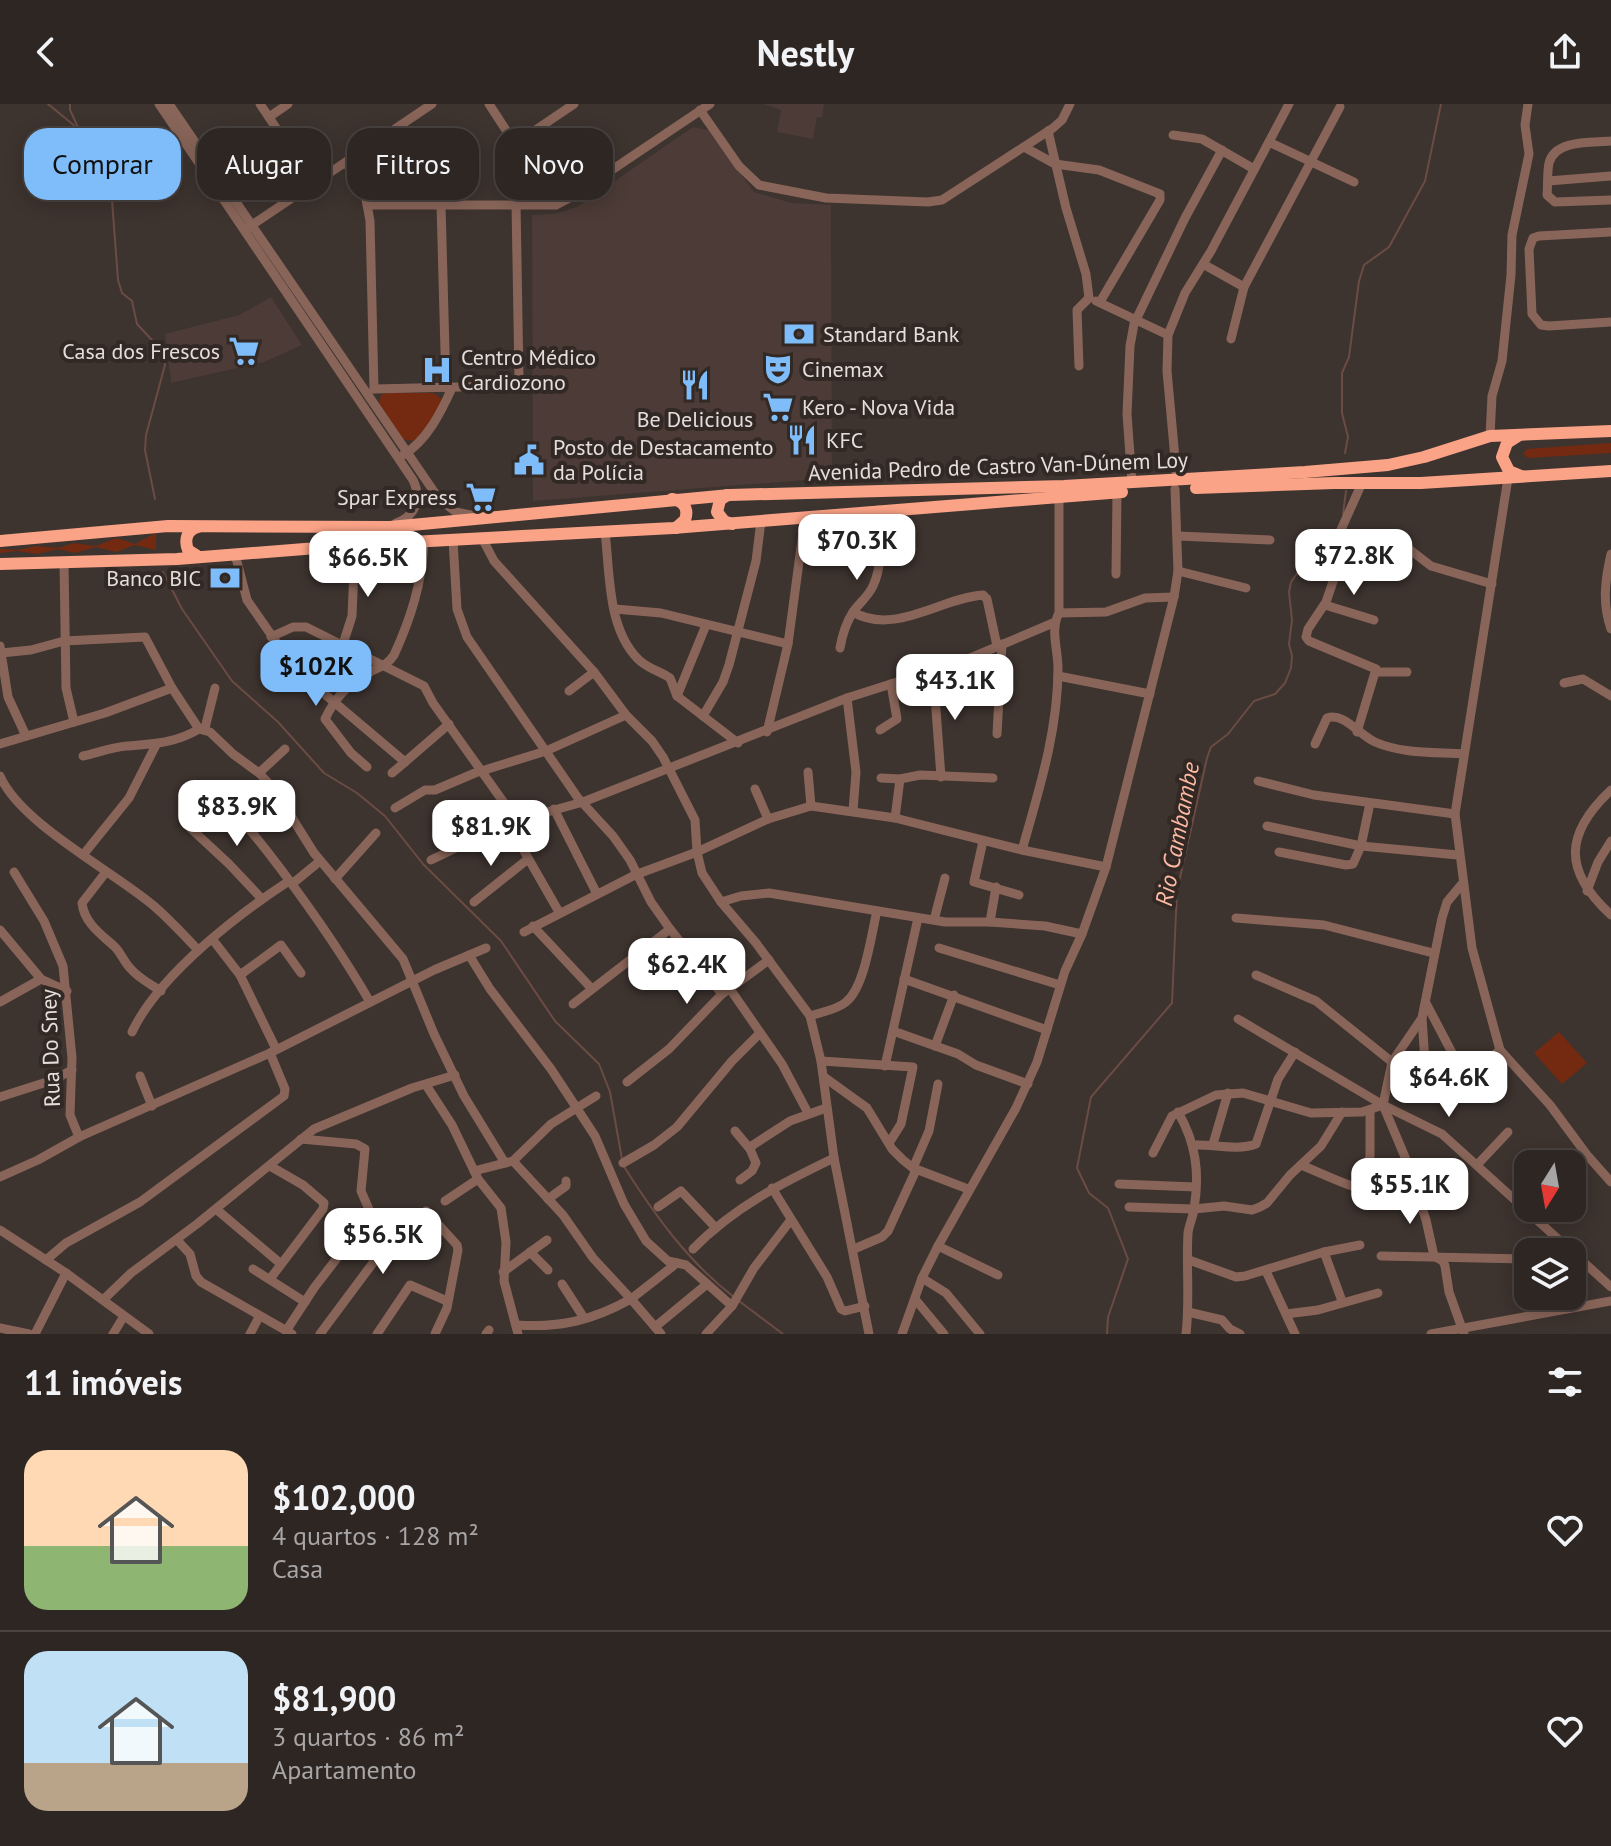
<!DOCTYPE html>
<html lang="pt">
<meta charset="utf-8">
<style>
:root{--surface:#2e2623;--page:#362e2b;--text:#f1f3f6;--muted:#a7a5a6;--line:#494341;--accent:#7fbdfa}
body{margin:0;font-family:"PT Sans",sans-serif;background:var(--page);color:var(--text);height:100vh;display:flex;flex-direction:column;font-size:30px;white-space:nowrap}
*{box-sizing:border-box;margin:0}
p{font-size:26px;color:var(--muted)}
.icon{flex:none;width:44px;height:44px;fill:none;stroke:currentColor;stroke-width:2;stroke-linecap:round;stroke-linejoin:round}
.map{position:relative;height:1230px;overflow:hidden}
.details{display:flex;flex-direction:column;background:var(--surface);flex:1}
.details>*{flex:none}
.hud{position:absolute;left:24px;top:24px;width:800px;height:72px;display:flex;gap:16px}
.needle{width:52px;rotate:191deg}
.tools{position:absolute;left:1514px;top:1046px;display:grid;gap:16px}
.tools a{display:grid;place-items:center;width:72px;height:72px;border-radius:16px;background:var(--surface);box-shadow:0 4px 20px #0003,0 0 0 2px var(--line);font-size:40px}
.price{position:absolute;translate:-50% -68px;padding:0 18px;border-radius:16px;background:#fff;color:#222;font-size:26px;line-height:52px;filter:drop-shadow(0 2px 4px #0008)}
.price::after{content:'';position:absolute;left:50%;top:48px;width:24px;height:18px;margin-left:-12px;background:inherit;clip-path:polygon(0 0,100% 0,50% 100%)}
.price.current{background:var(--accent);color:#111}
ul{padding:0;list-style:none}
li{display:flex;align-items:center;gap:24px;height:200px;padding:0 24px}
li+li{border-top:2px solid var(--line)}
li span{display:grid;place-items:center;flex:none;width:224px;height:160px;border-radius:24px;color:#555}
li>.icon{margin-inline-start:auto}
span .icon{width:96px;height:96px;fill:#fffc;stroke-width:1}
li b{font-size:34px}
h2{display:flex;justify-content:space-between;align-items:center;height:96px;padding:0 24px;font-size:34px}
.tag{padding:0 28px;border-radius:24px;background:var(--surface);box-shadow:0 4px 20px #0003,0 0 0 2px var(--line);font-size:28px;line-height:72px}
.tag.current{background:var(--accent);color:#111}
header{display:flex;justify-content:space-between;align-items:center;height:104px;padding:0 24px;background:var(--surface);font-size:36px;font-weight:800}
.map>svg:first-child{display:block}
</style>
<header><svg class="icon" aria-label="back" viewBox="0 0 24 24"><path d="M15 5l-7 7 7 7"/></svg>Nestly<svg class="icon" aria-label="share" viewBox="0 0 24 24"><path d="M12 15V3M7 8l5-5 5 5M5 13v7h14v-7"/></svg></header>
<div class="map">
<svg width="1611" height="1230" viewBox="0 0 1611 1230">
<rect width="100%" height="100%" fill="#3d332f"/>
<g fill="#4c3b36">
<polygon points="764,0 824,0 822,14 817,13 813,35 777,28 781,6"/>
<polygon points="693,23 708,26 754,88 792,99 831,101 832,374 533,397 532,111 555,110 577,103"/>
<polygon points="271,193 302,241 264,258 171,279 165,230 239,211"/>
</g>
<g fill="#742a10">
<path d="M386,289H433L441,294C440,312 426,324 414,337L402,335L379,299L381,291Z"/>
<polygon points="1611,339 1611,349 1528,354 1523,350 1527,345"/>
<polygon points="156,429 156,446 135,441 116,448 96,443 75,449 58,445 37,450 17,447 0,449 0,445 17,446 36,442 58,444 74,439 96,442 116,434 135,440"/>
<polygon points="1559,928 1587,959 1562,980 1534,949"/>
</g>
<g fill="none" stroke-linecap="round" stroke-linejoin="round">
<g stroke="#6a4c44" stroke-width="2">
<polyline points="48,0 76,23"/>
<polyline points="70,0 70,6 112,96 118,176 122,189 132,197 137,220 164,249 165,261 146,331 145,346 155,395"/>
<polyline points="1345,349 1348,333 1342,309 1342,269 1349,253 1359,177 1364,161 1389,143 1425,77 1441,0"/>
<polyline points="1343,410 1346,387"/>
<polyline points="163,468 182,505 232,577 278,618 324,669 357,689 385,712 423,760 501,837 555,917 599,960 610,988 622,1055"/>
<path d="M623,1061C654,1110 688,1158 734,1193"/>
<polyline points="739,1197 783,1230"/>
<polyline points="1107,1230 1108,1213 1128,1155 1108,1104 1089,1089 1077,1064 1091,993 1172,899 1177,787 1207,654 1211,643 1228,630 1254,597 1275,590 1285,579 1291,564 1292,552 1289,540 1292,516 1289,488 1291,478 1298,468 1323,448 1334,434"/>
</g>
<g stroke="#896559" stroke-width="9">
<path d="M159,0L413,376C422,395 416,412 396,419"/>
<polyline points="169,0 439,395 456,408 475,412"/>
<polyline points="260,0 313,79"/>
<polyline points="700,6 739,62 759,81 826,94 928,98 942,96 1053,24 1062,16 1070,0"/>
<polyline points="269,13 288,0"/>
<polyline points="1048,27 1066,104 1086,170 1089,194"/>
<polyline points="1173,31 1202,35 1254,65"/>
<path d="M1611,37C1592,39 1555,35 1549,59C1547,68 1548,81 1547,91L1555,98L1611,96"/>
<polyline points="1269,38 1354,78"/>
<polyline points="515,40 574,0"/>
<polyline points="1024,43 1055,60 1099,66 1160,90 1160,96 1100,198"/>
<polyline points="346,58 366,95 370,117 374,285"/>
<polyline points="1548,77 1611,72"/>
<polyline points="367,101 556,101 573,92 710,0"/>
<polyline points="441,101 446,284"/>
<polyline points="249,123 432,0"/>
<polyline points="1611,128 1539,132 1533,134 1529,145 1532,210 1541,221 1549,222 1611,218"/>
<polyline points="1203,160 1244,183"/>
<polyline points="1096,197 1168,231"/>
<polyline points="1231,235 1244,183 1340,3"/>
<polyline points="1079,262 1077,206 1089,194"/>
<polyline points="374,285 501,282 515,280 519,275 515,40 489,0"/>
<polyline points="1490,332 1492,292 1502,257 1511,171 1512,131 1529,50 1525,21 1528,0"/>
<path d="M403,351C427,337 441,308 452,284"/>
<polyline points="1508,374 1455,710 1472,844 1500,946 1550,1001 1587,1051 1611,1078"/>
<polyline points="1177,376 1167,267 1168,231 1185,189 1211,147 1289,0"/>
<polyline points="1132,379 1127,310 1130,242 1134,220 1185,114 1222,46"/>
<path d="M605,428C610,468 607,524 638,555C646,564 660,567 670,574L677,592L738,639"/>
<polyline points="1178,432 1270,436"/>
<polyline points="482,434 494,457 594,568 626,611 652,637 663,653 695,716 697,748 702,769 721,798 756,839 810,912 821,957 834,1054 869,1230"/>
<polyline points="453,436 457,505 467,533 578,694 613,732 630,756 651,798 670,825 722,890"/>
<polyline points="1371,440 1409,445 1431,462 1492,480"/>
<polyline points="235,450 247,496 295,565 405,658 449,620"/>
<path d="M1611,450C1605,476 1602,500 1611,525"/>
<polyline points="64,459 66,584 74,618"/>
<polyline points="1178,467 1246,484"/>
<polyline points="1116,470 1117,388"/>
<polyline points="1325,501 1374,516"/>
<polyline points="615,505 661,509 788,540"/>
<path d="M853,508C894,532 941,494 983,491L987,495L997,542"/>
<polyline points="1059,509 1106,508 1145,494 1174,493"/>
<polyline points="271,533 293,523 306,523 424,582 433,599 517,717"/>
<polyline points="343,540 352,512 355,441"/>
<polyline points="0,542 8,593 26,632"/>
<path d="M840,544C842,532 846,519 853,508C859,499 868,493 873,482C884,458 880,431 879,406"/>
<polyline points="1,549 31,546 64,537 145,533 172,584 199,625 210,628 233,650 259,669 274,685 314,749 403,855 434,930 464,992 505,1059"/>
<polyline points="933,566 941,673"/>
<polyline points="1377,568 1407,568"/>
<polyline points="1058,572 1150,590"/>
<polyline points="1564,579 1583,575 1611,592"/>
<polyline points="569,587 594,568"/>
<polyline points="677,592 706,521"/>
<polyline points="847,594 856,668 853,707"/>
<polyline points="703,612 723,578 729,561 756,457 761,417"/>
<polyline points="205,624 215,584"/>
<polyline points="880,626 897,615 891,580"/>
<polyline points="767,628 788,540 805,413"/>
<polyline points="1357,628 1376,565 1309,537 1306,533 1308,525 1326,498 1338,463 1339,430 1362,379"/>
<polyline points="997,630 1002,540"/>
<polyline points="0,640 105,609 172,584"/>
<path d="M1315,640L1327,614C1344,608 1359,631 1375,638C1402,650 1436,648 1464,650"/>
<path d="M83,652C97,649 112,643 127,642C153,640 176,639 199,625"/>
<path d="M367,663L351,649L325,615C335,594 347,581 368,569C378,563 387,562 394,551C411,514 422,479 424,438"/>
<polyline points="808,668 811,702"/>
<polyline points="259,669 285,645"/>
<polyline points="392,669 405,658"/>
<path d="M0,672C21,720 113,767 154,802C170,816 184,831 198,846"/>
<polyline points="881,674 900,675 920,671 993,674"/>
<polyline points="1258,677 1314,691 1455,710"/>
<polyline points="755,685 768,715"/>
<path d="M1611,686C1564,730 1563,767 1611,811"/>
<path d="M213,691C240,711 260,738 280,764C313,808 343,851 370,898"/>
<polyline points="395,704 425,686 435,686 475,669 546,647 626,611"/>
<polyline points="554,705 597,790"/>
<polyline points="895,714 900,675"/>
<polyline points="508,719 559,808"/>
<polyline points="186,720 229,760 262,795"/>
<polyline points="1267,722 1361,742 1458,751"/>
<polyline points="983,737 974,778 1019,791"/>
<path d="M1022,746C1039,686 1058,627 1058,564C1058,546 1050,525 1059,509V393"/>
<polyline points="1279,748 1346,761 1353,760 1361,742 1370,699"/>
<polyline points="83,751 129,694 156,641"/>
<polyline points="431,756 508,719 583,698 847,594 963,557 1053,519"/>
<polyline points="14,768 44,817 63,862 72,954 70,1011 79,1033"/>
<path d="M106,768L82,799C84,819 102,831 115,843C121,849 124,858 130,864C138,874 150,880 161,887"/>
<polyline points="335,775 376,729"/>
<polyline points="292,780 320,757"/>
<polyline points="1462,780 1447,798 1442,814 1422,914 1392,958 1383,1001 1405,1053 1426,1116 1434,1152 1443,1157 1445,1162 1449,1188 1464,1230"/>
<polyline points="1587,787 1598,758 1611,737"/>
<polyline points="474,798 528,755"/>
<polyline points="721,798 741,792 769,789 945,818 990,818 1045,822 1082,830"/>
<polyline points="1236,814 1324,821 1433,849"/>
<polyline points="934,816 945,774"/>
<polyline points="990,818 996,783"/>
<polyline points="533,822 592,885"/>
<polyline points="0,826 41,875 67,887"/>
<polyline points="524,828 635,771 697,748 768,715 811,702 895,714 1022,746 1106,763"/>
<polyline points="213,836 240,871 276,945"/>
<polyline points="939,844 1060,881"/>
<polyline points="469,851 490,885 551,965 595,1032 624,1100 646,1137 668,1157 686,1161 732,1202"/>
<polyline points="240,871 281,841 301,869"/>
<polyline points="1256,871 1316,897 1392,958"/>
<polyline points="904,875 1047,926"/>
<polyline points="730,885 782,960 808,1009"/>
<polyline points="0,898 41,875"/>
<path d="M1426,899L1460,964C1476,971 1488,956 1500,946"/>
<polyline points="573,900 670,825"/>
<path d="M810,912C821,908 837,906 846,898C865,883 871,831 877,807"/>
<polyline points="1422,914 1425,958"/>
<polyline points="1238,915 1383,1001 1442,1030 1611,1183"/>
<polyline points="893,927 958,950 976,961 1028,980"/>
<path d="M132,928C159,871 237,811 289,777"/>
<polyline points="935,942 954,891"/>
<polyline points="821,957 913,963 901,1020 889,1039"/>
<polyline points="885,962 918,814"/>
<polyline points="140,972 152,1002"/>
<polyline points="824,973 867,1004 892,1045 903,1056 913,1064 968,1085"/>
<polyline points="627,978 669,945 722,890 769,856"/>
<polyline points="426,981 452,1021 478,1075 501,1104 506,1138 504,1177 518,1230"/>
<polyline points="0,993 53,976 72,966"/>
<path d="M1178,1008C1196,1039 1200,1069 1194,1105C1193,1113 1189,1121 1188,1129C1186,1163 1190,1196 1186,1230"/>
<polyline points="735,1027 750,1045"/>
<polyline points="1213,1040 1228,989"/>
<path d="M1194,1041C1213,1040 1238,1047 1256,1040L1278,975L1295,948"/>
<polyline points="1153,1049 1172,1012 1216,991 1243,989 1311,1009 1362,1008 1383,1001"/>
<polyline points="513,1057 563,1111 593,1154 631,1195 677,1159"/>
<polyline points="623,1059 654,1041 677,1023 732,957 760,929"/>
<path d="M1301,1061C1343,1078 1369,1096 1416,1087"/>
<polyline points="1477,1061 1508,1028"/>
<polyline points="270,1062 303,1081 324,1099 323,1105 270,1175"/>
<polyline points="913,1064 929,1027 938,980"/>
<polyline points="474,1067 513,1057 551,1020 596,992"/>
<polyline points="0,1073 38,1056 79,1033 270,949 434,866 486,844"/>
<polyline points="740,1076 752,1067 756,1059 750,1045 753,1041 790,1017 826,1004"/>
<polyline points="1119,1080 1196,1083"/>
<polyline points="772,1084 827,1173 841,1205 845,1207 865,1202"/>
<polyline points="1362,1088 1370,1052 1370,1007"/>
<polyline points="548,1095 566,1082 566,1077"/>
<polyline points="445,1097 478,1075"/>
<polyline points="658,1103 681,1087 715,1123"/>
<polyline points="1129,1103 1194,1105 1224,1102 1252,1106 1260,1103 1267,1099 1290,1071 1321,1042 1342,1008"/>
<polyline points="216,1105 281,1160"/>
<polyline points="426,1107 457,1141 458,1146 447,1204 435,1230"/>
<polyline points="0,1126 66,1169 149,1230"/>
<polyline points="177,1136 190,1150 196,1172 201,1178 292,1230"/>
<polyline points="938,1142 998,1171"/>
<path d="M693,1145C734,1103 782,1079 834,1054"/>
<polyline points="854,1145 882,1133 888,1127 916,1066"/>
<polyline points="530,1148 548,1166"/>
<polyline points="1324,1148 1342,1197"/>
<polyline points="1381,1152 1528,1155"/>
<polyline points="46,1156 66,1139 140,1098 284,992 285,985 270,949"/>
<polyline points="1189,1156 1236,1173 1245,1172 1324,1148 1360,1141"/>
<polyline points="253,1165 305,1198"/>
<polyline points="1266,1167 1295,1230"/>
<polyline points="503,1168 547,1136"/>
<polyline points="922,1174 946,1189 980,1230"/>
<polyline points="562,1180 584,1214"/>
<polyline points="915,1195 944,1230"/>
<polyline points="103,1196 131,1169 197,1120 314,1025 412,984 455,971"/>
<polyline points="1188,1208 1222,1216 1230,1225 1240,1230"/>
<polyline points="1286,1210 1318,1206 1378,1189"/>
<path d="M517,1221C561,1224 593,1216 631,1195L661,1230"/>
<polyline points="655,1223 707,1180"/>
<polyline points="0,1224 29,1230"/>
<polyline points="286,1227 314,1184 371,1110 361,1087 365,1045 356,1040 301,1035"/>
<polyline points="35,1230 66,1169"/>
<polyline points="113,1230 124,1212"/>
<polyline points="250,1230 259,1213"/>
<polyline points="320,1230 387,1140 387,1135 369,1113"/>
<polyline points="377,1230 410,1181 447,1197"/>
<polyline points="486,1230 489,1226"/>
<polyline points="706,1230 732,1202 754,1164 790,1117"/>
<polyline points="902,1230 922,1174 938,1142 1016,1004 1037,958 1065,867 1082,830 1106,763 1174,493 1178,467 1175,385"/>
<polyline points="1431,1230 1611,1197"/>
</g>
<g stroke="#fba387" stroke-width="12">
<polyline points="1518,332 1507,339 1502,353 1509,367 1521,372"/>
<polyline points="1196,384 1334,379 1421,379 1611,367"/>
<polyline points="727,391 720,396 717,408 724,417 732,420"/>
<path d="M672,395C684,397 689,405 685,416L676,424"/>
<path d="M198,423C187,426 184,435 188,446L199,453"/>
<polyline points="0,437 168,422 390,423 730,391 1064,382 1305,368 1388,361 1424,353 1490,332 1611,327"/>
<polyline points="0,460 177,455 355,441 673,424 1122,388"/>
</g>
</g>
<defs>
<g id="bank-bare" transform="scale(2.4)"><path d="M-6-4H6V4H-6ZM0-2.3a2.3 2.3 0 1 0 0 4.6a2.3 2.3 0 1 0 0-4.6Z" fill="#7fbdfa" stroke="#322925" stroke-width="2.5" paint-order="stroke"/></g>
<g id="supermarket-bare" transform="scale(2.4)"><path d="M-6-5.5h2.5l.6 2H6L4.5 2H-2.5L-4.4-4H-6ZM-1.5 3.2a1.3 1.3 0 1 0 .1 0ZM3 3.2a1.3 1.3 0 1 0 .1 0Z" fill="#7fbdfa" stroke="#322925" stroke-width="2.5" paint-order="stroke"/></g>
<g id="theatre-bare" transform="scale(2.4)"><path d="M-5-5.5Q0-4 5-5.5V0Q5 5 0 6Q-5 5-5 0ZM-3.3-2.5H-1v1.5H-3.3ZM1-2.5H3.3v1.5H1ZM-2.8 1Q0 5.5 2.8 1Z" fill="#7fbdfa" stroke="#322925" stroke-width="2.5" paint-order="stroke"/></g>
<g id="hospital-bare" transform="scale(2.4)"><path d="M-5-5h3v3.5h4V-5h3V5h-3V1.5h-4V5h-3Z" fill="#7fbdfa" stroke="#322925" stroke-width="2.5" paint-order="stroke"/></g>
<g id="restaurant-bare" transform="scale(2.4)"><path d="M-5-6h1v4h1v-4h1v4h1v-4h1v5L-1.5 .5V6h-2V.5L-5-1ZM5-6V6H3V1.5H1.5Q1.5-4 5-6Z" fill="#7fbdfa" stroke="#322925" stroke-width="2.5" paint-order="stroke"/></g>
<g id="civic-bare" transform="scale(2.4)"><path d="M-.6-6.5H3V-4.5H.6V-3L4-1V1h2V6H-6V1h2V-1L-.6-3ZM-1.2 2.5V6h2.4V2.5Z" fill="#7fbdfa" stroke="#322925" stroke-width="2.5" paint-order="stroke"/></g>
</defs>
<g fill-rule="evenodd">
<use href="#bank-bare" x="799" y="230"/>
<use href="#supermarket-bare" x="244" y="247"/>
<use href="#theatre-bare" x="778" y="265"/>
<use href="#hospital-bare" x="437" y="266"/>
<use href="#restaurant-bare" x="695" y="281"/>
<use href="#supermarket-bare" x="778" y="303"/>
<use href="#restaurant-bare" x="802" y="336"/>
<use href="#civic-bare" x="529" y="356"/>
<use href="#supermarket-bare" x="481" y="393"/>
<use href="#bank-bare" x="225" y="474"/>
</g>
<g text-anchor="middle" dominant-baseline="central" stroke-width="8" stroke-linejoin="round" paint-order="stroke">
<g font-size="22" fill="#e5dedc" stroke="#322925" text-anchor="start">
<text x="823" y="230">Standard Bank</text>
<text x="220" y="247" text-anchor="end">Casa dos Frescos</text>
<text x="461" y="253">Centro Médico<tspan x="461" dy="25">Cardiozono</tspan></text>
<text x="802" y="265">Cinemax</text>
<text x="802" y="303">Kero - Nova Vida</text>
<text x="695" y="315" text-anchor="middle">Be Delicious</text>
<text x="826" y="336">KFC</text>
<text x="553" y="343">Posto de Destacamento<tspan x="553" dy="25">da Polícia</tspan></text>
<text x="457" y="393" text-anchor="end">Spar Express</text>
<text x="201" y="474" text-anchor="end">Banco BIC</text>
</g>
<g font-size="22" fill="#e5dedc" stroke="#322925">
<text transform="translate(998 362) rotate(-2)">Avenida Pedro de Castro Van-Dúnem Loy</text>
<text transform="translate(50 944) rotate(-92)">Rua Do Sney</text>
</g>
<g font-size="24" font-style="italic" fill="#fdb9a3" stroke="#322925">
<text transform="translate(1177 730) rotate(-79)">Rio Cambambe</text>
</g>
</g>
</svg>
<div class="tools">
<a><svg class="needle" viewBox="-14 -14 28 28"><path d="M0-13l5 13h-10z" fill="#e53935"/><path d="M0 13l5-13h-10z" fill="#a7a5a6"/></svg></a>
<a><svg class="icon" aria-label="layers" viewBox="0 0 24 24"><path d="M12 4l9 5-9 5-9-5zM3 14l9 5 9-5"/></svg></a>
</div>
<b class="price" style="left:857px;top:478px">$70.3K</b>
<b class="price" style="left:1354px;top:493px">$72.8K</b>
<b class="price" style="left:368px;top:495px">$66.5K</b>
<b class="price current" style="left:316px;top:604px">$102K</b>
<b class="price" style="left:955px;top:618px">$43.1K</b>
<b class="price" style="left:237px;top:744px">$83.9K</b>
<b class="price" style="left:491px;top:764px">$81.9K</b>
<b class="price" style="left:687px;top:902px">$62.4K</b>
<b class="price" style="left:1449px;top:1015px">$64.6K</b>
<b class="price" style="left:1410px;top:1122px">$55.1K</b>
<b class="price" style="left:383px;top:1172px">$56.5K</b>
<div class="hud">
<a class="tag current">Comprar</a>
<a class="tag">Alugar</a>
<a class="tag">Filtros</a>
<a class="tag">Novo</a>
</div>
</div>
<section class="details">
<h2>11 imóveis<svg class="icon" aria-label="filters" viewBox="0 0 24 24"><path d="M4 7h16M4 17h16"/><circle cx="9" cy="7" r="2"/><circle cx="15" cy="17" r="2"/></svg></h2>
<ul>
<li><span style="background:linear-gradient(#ffd9b3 60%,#8fb573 0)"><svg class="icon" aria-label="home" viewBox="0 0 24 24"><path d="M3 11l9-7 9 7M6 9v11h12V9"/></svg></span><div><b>$102,000</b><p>4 quartos · 128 m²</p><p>Casa</p></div><svg class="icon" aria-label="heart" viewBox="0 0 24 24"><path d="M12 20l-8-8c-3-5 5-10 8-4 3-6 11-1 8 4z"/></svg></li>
<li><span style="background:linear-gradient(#bfe0f5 70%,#b9a48a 0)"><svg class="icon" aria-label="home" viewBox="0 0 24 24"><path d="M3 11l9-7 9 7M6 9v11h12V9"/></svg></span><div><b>$81,900</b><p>3 quartos · 86 m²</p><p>Apartamento</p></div><svg class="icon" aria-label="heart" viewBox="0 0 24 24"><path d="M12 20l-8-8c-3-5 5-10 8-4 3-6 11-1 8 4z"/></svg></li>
</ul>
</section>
